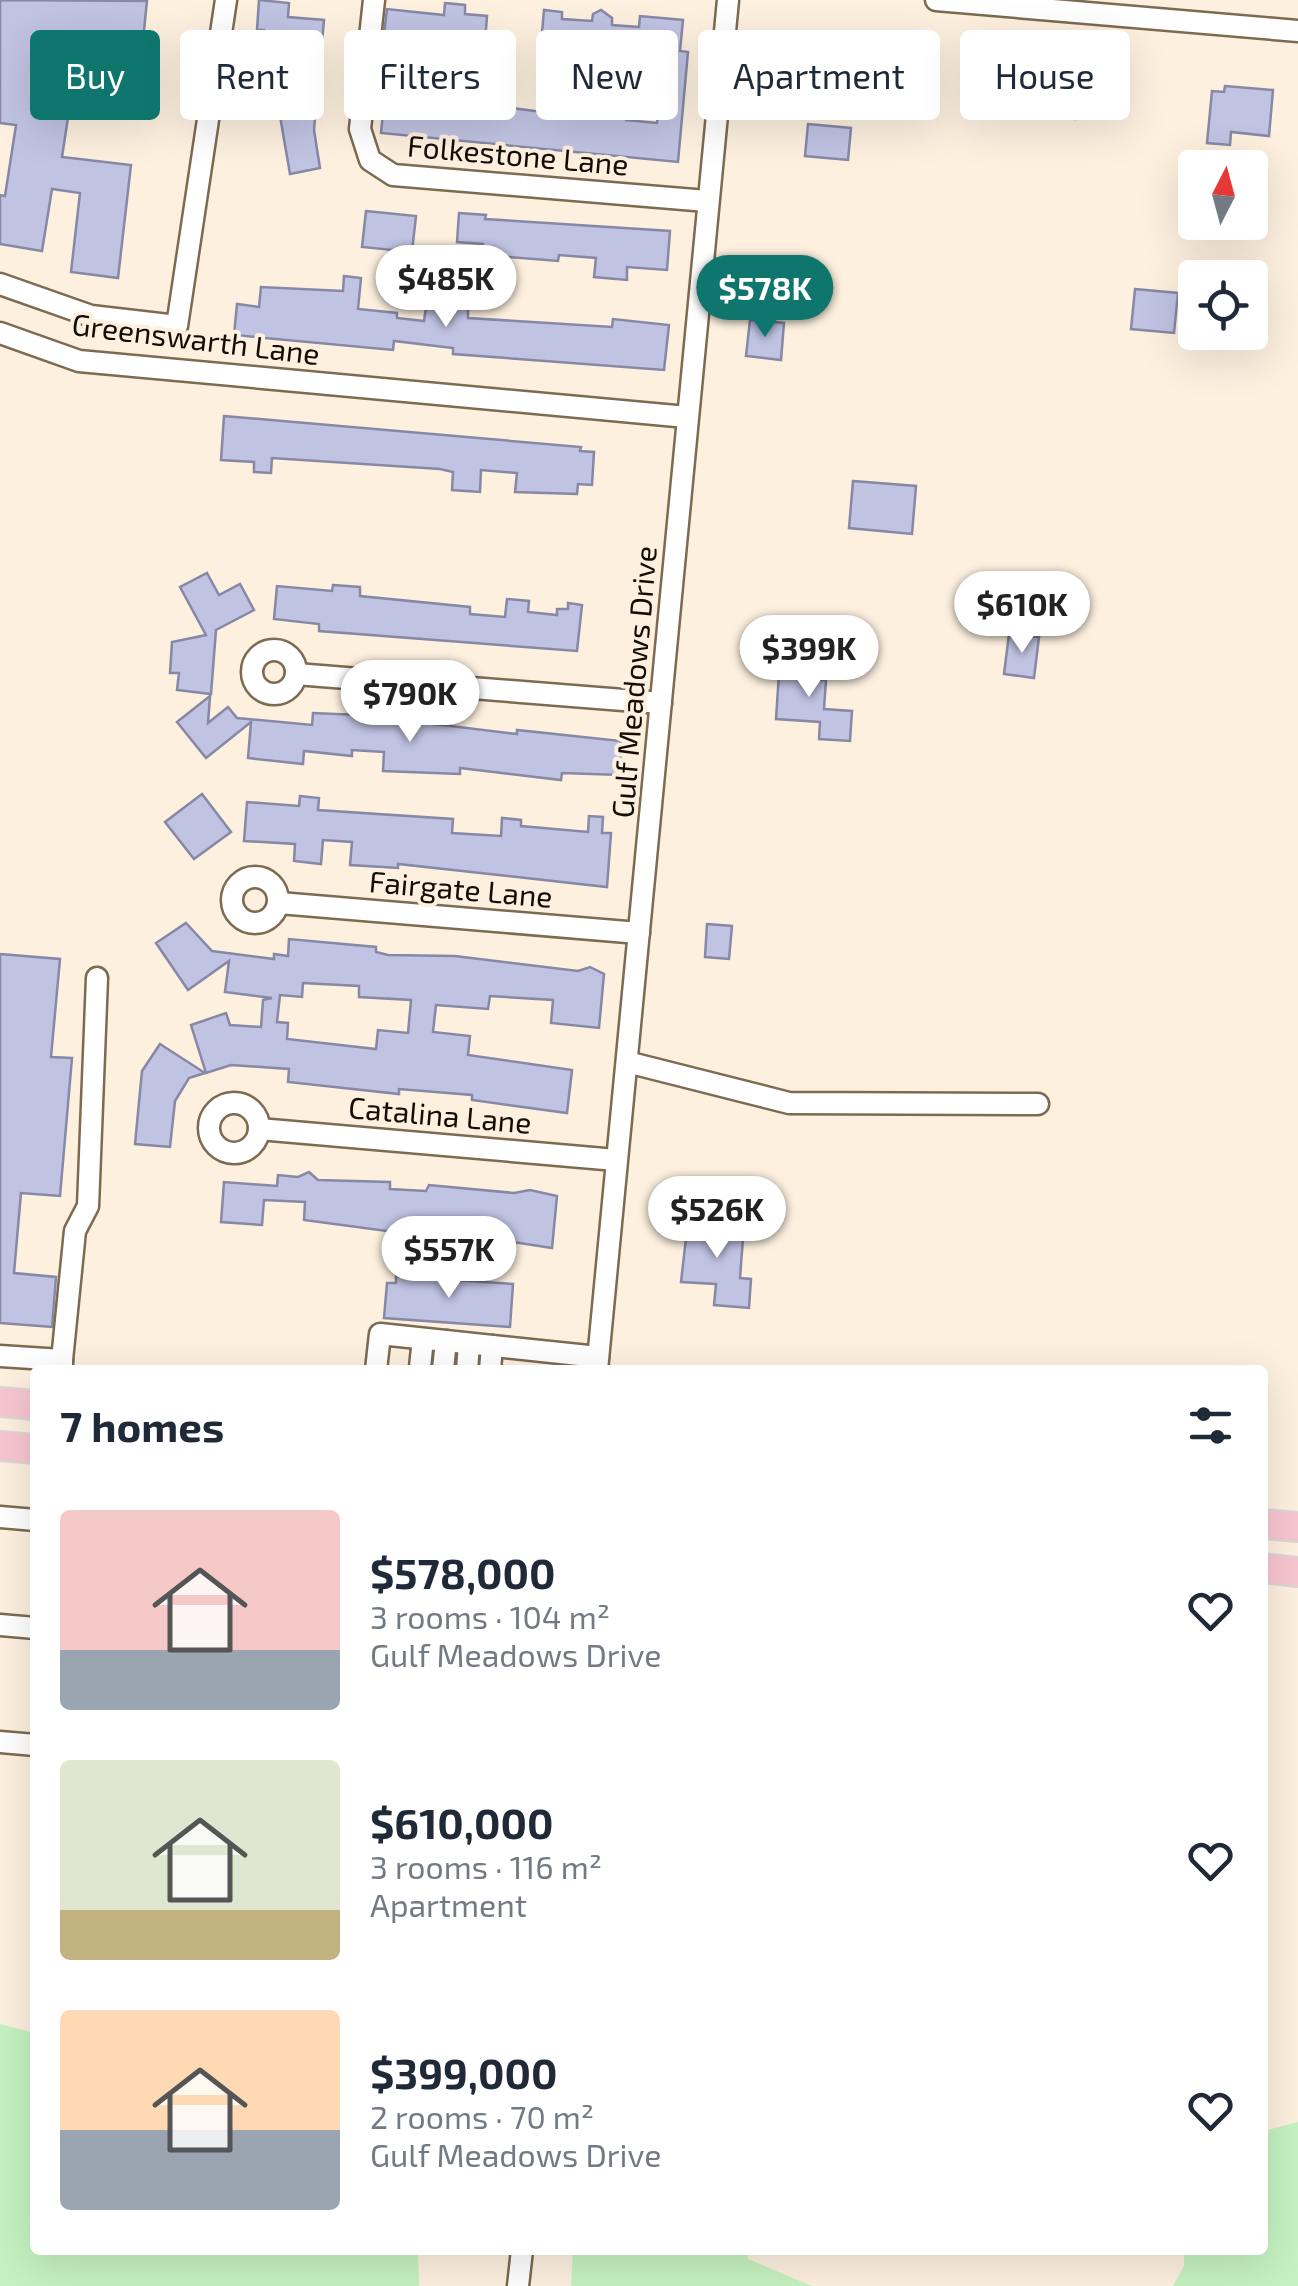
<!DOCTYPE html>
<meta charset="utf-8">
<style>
:root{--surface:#fff;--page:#f6f6f7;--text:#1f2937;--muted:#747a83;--accent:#0f766e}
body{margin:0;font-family:"Exo 2",sans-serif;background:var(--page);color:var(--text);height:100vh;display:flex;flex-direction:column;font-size:38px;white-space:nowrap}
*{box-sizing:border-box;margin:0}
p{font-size:32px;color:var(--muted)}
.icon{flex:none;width:55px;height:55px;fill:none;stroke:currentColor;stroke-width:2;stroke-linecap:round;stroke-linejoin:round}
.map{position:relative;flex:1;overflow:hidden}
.details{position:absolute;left:30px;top:1365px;width:1238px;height:890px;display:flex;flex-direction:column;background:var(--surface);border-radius:10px;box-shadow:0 10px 40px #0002}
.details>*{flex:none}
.hud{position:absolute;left:30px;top:30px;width:1240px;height:90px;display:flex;gap:20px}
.needle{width:65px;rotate:6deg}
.controls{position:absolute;left:1178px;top:150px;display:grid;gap:20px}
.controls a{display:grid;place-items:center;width:90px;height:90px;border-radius:10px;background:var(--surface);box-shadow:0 10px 40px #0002;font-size:50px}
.price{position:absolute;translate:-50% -85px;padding:0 22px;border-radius:35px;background:#fff;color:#222;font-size:32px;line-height:65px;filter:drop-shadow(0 2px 5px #0008)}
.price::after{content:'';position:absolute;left:50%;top:60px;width:30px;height:22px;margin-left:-15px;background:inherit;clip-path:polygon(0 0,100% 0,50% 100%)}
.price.active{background:var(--accent);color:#fff}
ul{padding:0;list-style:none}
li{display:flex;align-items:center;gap:30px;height:250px;padding:0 30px}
li span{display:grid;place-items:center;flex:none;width:280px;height:200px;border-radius:10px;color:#555}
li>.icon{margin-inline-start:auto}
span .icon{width:120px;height:120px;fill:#fffc;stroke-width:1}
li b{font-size:42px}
h2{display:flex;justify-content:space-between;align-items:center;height:120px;padding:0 30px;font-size:42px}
.tag{padding:0 35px;border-radius:10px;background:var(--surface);box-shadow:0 10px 40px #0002;font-size:35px;line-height:90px}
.tag.active{background:var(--accent);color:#fff}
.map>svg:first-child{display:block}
</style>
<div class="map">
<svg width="1298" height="2286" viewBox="0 0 1298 2286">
<rect width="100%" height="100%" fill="#fdf0df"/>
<g fill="#c5f2c0">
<polygon points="0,2024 35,2033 35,2250 412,2250 418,2252 419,2286 0,2286"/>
<polygon points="1298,2122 1298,2286 1173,2286 1184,2266 1184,2250 1262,2250 1263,2131"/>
<polygon points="573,2250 746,2250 748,2259 812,2286 571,2286"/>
</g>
<g fill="#c0c3e2" stroke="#8688a5" stroke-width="2.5" fill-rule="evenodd">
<polygon points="0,0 147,1 135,118 69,111 62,157 131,165 118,278 71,272 80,193 52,189 42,251 0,244 0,195 5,196 16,125 0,123"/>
<polygon points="259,0 289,3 288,17 324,20 314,130 320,168 290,174 280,116 286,57 278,56 280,39 263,38 264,30 257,30"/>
<polygon points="445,3 465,5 465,14 487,16 484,55 466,54 467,42 413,39 406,94 535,111 626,113 626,120 657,123 664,69 611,65 613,47 585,45 584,59 540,56 544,10 562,12 562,19 592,21 593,14 601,10 612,18 612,25 639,27 640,16 683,20 680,51 688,52 678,162 381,133 390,43 383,42 387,9 444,15"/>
<polygon points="1025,60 1046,61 1045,72 1060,80 1077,81 1075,119 1021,115"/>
<polygon points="1225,86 1273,90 1269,136 1231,132 1230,145 1207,143 1212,91 1224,92"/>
<polygon points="808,124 851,128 848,160 805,156"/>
<polygon points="366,211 416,216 412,252 362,247"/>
<polygon points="459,213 486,215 485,219 670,231 667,270 627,267 627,280 594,277 596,258 559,255 558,261 509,257 507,270 481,268 483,244 457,242"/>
<polygon points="344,276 361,278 358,309 397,313 397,318 424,321 427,300 468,305 468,318 612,327 613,319 669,325 664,370 453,354 453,348 394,341 393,350 234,335 237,304 259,307 261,287 343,291"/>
<polygon points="1135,289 1178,293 1174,333 1131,329"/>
<polygon points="750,320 784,323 781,360 746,356"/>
<polygon points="224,416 581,447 580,451 594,452 592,485 578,484 577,494 515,492 517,473 481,470 480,492 452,490 453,472 440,469 272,458 271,473 254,472 254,462 221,460"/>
<polygon points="853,481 916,486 912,534 849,528"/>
<polygon points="207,573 219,595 240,584 254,610 216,630 211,694 177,690 179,673 170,673 172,642 206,635 180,587"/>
<polygon points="333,585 360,587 360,596 470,607 470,614 505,617 507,599 529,601 528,612 557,615 557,609 568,609 568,603 582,605 577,651 319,631 319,624 274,619 277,586 332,591"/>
<polygon points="1009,634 1039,637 1034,678 1004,674"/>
<polygon points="780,658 820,661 818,680 826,680 824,709 852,711 850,741 819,739 820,722 776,719"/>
<polygon points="210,696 208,723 228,707 237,718 312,725 313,713 360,715 517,734 517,730 621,741 620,775 562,773 561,780 460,768 460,774 383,771 384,752 352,750 352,756 304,751 303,764 248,758 251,722 206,758 177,722"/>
<polygon points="202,794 231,832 194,859 165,822"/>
<polygon points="300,796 319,798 318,810 453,819 452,833 501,836 502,818 521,820 521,826 588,832 589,816 603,817 602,833 611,833 607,887 398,864 398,868 350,865 352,842 323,840 321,864 294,861 295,844 244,841 247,802 299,806"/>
<path d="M186,923L212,951L274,959V954L288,956L289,939L376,947V952L388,955L455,956L578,971L590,967L604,974L599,1028L551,1023L553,1000L490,996L488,1009L436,1005L433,1032L470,1036L468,1055L572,1070L567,1113L472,1100V1095L399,1089V1094L288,1082L289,1069L231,1065L206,1073L191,1025L226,1013L230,1025L261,1027L263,1000L272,998L225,992L229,961L188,990L156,943ZM303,983L359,986V997L411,1000L408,1033L378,1030L376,1049L287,1039L288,1023L277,1022L280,995L302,997Z"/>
<polygon points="707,924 732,926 729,959 705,957"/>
<polygon points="0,954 60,959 51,1057 72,1058 60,1196 21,1193 14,1273 56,1277 52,1327 0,1323"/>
<polygon points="160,1044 205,1073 189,1078 175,1101 170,1147 135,1144 142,1071"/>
<polygon points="309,1172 318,1180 390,1182 390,1189 426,1191 429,1185 514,1193 530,1190 557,1196 552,1248 486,1238 486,1227 446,1224 446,1232 387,1231 304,1220 305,1202 264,1200 262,1225 221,1222 224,1182 277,1186 278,1175 298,1177"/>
<polygon points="688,1221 744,1225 740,1278 751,1279 749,1308 714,1305 716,1284 681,1282"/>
<polygon points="396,1276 513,1284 510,1327 384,1318 387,1283 396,1283"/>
</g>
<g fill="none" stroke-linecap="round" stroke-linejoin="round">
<g stroke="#7c6a51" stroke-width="25">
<g id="minor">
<polyline points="374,0 360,129 370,160 393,175 707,201"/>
<polyline points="936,0 1298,31"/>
<polyline points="0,284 91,316 177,326 226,0"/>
<polyline points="0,333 79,361 687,417"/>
<circle cx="274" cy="672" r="22"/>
<polyline points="296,674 661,703"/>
<circle cx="255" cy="900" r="23"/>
<polyline points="279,903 639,933"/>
<polyline points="627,1062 789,1103 1038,1104"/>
<circle cx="234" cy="1128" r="25"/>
<polyline points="259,1129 616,1160"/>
<polyline points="0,1356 62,1360 62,1370"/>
<polyline points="62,1360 75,1231 88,1206 97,978"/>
<polyline points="420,1367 423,1339"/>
<polyline points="443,1369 446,1341"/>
<polyline points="376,1370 380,1334 598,1357"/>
<polyline points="467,1370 469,1344"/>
<polyline points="490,1370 492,1346"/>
<polyline points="597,1370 728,0"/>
<polyline points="0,1517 35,1520"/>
<polyline points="0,1625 35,1628"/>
<polyline points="0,1742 35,1745"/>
<polyline points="518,2286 522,2250"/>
</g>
</g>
<g stroke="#d9d8d7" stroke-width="32">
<g id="major">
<polyline points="0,1402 35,1405"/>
<polyline points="0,1446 35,1449"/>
<polyline points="1262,1524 1298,1527"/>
<polyline points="1262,1568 1298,1572"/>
</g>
</g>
<use href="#minor" stroke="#fff" stroke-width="20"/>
<use href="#major" stroke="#f8c6d1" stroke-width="28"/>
</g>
<g text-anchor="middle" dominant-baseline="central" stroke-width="8" stroke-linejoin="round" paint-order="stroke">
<g font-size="30" fill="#140d05" stroke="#fdf0df">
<text transform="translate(518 154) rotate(5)">Folkestone Lane</text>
<text transform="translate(196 338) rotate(7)">Greenswarth Lane</text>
<text transform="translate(633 682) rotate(-85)">Gulf Meadows Drive</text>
<text transform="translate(461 888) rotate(5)">Fairgate Lane</text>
<text transform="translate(440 1114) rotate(5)">Catalina Lane</text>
</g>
</g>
</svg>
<div class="controls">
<a><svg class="needle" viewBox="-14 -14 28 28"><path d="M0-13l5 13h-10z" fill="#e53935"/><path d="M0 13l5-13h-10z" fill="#747a83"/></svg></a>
<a><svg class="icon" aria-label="locate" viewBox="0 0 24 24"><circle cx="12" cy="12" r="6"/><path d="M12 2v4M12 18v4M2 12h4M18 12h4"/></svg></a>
</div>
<b class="price" style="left:446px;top:330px">$485K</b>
<b class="price active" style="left:765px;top:340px">$578K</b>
<b class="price" style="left:1022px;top:656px">$610K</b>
<b class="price" style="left:809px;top:700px">$399K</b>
<b class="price" style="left:410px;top:745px">$790K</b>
<b class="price" style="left:717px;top:1261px">$526K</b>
<b class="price" style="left:449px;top:1301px">$557K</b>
<div class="hud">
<a class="tag active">Buy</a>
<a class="tag">Rent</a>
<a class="tag">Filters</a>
<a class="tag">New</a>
<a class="tag">Apartment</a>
<a class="tag">House</a>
</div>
<section class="details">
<h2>7 homes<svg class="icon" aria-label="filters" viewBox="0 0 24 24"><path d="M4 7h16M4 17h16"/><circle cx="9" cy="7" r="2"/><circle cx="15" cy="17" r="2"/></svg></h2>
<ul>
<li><span style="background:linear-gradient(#f6c9c9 70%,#9aa5b1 0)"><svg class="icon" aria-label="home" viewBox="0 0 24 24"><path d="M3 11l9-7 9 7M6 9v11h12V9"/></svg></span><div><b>$578,000</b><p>3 rooms · 104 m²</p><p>Gulf Meadows Drive</p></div><svg class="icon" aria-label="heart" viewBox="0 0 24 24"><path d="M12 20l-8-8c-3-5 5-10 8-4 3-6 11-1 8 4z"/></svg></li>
<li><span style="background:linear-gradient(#dfe7d0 75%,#c2b280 0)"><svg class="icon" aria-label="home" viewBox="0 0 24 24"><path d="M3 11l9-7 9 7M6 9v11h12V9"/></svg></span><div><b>$610,000</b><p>3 rooms · 116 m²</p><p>Apartment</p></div><svg class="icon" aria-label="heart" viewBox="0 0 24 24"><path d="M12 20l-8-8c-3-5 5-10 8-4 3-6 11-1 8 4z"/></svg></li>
<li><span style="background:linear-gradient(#ffd9b3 60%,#9aa5b1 0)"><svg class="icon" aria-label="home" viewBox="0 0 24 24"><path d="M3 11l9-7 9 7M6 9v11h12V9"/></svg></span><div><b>$399,000</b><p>2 rooms · 70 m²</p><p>Gulf Meadows Drive</p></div><svg class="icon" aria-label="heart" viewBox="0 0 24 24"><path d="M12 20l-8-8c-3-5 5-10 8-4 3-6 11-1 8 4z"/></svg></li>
</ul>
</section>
</div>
